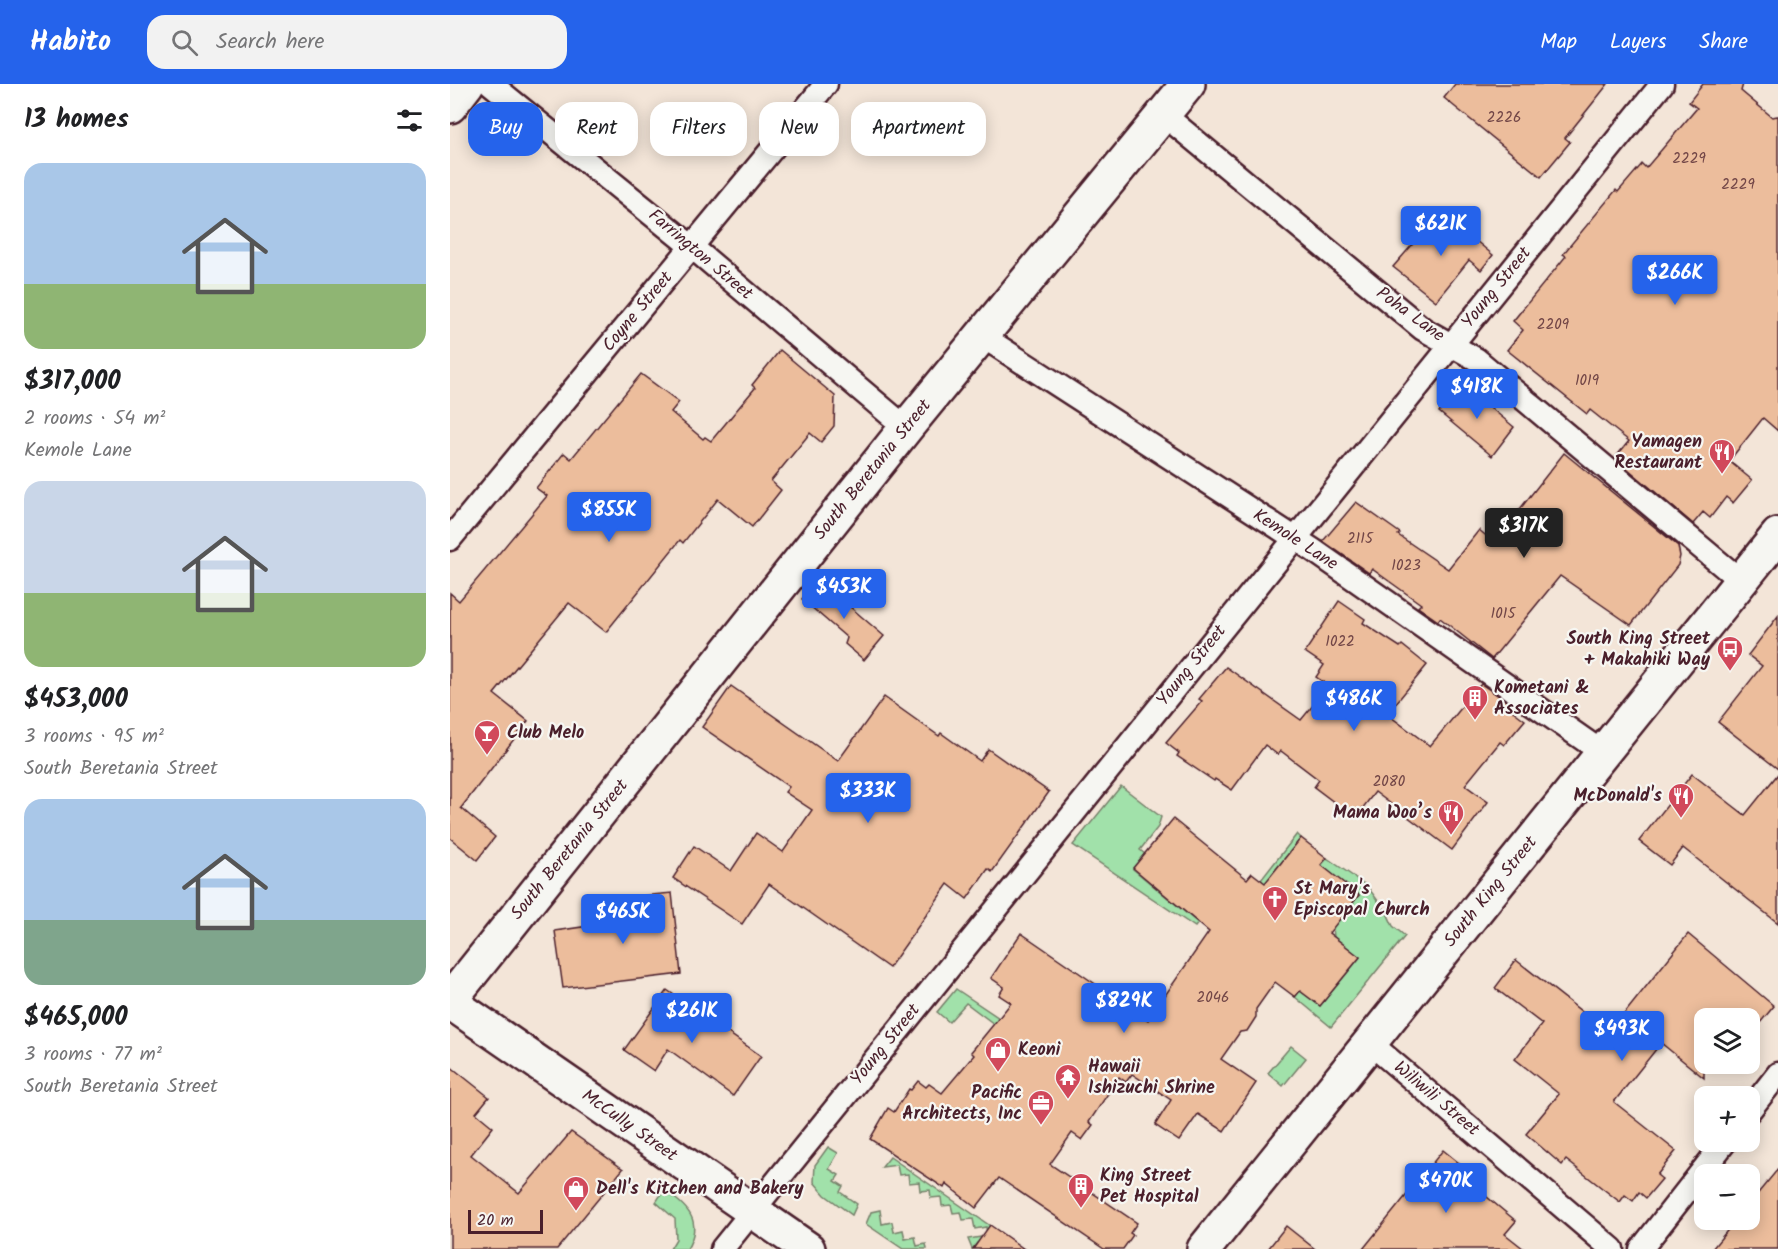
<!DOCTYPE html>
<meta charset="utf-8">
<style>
:root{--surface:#fff;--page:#f2f2f2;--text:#202124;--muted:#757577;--accent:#2563eb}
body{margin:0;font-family:Kalam,sans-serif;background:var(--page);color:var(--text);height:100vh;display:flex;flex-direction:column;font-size:22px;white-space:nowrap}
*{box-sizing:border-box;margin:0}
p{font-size:20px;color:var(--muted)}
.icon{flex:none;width:33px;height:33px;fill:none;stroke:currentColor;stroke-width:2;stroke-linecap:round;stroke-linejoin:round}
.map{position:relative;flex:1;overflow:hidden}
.drawer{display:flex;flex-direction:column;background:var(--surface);width:450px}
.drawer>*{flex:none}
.guide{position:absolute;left:18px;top:18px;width:570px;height:54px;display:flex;gap:12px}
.controls{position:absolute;left:1244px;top:924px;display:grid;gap:12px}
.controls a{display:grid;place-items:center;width:66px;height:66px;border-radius:12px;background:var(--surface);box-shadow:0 3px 15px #0003;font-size:30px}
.scale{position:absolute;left:18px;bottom:15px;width:75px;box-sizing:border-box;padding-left:6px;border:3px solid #4a1f2b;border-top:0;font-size:16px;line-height:21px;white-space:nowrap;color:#4a1f2b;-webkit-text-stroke:4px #f6f6f2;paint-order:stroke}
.price{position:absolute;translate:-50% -51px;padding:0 14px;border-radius:6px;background:var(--accent);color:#fff;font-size:20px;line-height:39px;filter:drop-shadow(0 2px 3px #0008)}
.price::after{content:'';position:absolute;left:50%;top:36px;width:18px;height:14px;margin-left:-9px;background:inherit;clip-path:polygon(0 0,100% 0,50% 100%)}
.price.selected{background:#222;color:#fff}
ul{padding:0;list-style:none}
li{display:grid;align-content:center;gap:12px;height:318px;padding:0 24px}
li span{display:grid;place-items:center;height:186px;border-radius:18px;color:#555}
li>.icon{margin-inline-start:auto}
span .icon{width:108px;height:108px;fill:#fffc;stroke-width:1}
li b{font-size:26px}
h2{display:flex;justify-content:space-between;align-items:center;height:72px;padding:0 24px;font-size:26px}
.pill{padding:0 21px;border-radius:18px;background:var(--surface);box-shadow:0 3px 15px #0003;font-size:21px;line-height:54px}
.pill.selected{background:var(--accent);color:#fff}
header{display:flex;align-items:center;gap:36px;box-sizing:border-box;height:84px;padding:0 30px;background:var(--accent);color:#fff}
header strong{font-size:28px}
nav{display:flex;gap:33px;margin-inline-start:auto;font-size:21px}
.search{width:420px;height:54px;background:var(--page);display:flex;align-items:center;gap:15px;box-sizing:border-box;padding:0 21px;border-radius:18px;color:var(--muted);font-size:22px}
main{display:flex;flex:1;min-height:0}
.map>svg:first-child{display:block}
</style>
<header>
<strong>Habito</strong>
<div class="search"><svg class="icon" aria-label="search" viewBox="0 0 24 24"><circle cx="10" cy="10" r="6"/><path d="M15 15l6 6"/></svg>Search here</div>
<nav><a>Map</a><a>Layers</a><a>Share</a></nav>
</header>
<main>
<section class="drawer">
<h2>13 homes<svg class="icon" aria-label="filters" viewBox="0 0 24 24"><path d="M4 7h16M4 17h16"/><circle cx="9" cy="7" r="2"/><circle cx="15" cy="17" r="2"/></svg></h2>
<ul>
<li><span style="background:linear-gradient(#a9c7e8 65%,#8fb573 0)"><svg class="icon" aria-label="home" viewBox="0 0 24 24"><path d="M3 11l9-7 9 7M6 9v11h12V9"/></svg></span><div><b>$317,000</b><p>2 rooms · 54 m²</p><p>Kemole Lane</p></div></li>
<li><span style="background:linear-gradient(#c9d6e8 60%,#8fb573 0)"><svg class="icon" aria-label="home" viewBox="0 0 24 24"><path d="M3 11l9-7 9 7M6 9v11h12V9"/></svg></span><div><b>$453,000</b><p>3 rooms · 95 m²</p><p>South Beretania Street</p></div></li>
<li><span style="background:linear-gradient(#a9c7e8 65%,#7fa58c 0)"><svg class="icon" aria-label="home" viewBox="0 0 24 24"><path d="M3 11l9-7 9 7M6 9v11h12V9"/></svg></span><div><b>$465,000</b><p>3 rooms · 77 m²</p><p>South Beretania Street</p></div></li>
</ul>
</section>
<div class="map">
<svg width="1328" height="1165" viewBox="0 0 1328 1165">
<rect width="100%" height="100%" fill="#f3e5d8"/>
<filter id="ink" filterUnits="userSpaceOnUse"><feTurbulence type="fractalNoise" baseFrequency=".0167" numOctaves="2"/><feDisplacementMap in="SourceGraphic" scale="12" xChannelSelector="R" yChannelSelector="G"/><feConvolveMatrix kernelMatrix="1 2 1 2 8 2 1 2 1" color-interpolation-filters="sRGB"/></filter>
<g filter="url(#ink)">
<g fill="#a1e1aa" stroke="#76806a" stroke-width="1.5">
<polygon points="671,702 711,733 708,743 690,766 695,770 683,785 748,839 745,843 623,761"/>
<polygon points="847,750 851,754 822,790 847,811 844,822 811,796"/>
<polygon points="877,774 917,802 937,829 943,842 955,852 881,943 845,913 850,907 870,922 910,873 884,853 883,843 909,811 871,781"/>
<polygon points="506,905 549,934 544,940 516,919 499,938 487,928"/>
<polygon points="841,962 856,974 833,1002 818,989"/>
<polygon points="378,1063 388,1069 379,1085 389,1091 385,1097 393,1102 390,1108 407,1120 402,1131 375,1111 364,1098 365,1081"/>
<polygon points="440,1073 552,1150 542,1165 535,1165 527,1159 522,1165 518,1155 537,1152 536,1143 525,1145 523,1135 513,1136 511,1128 503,1129 501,1121 492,1122 491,1113 481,1114 480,1106 470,1107 469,1098 459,1099 458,1090 449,1091 447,1081 432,1083"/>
<path d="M214,1106C237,1123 254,1136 237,1165H220L226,1155L225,1135L206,1118Z"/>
<polygon points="430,1126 432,1140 442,1138 444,1148 453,1146 455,1155 465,1153 467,1162 476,1160 477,1165 453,1165 416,1140 421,1128"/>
</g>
<g fill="#ecbd9c" stroke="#4a1f2b" stroke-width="1.5">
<polygon points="1005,0 1158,0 1115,54 1120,58 1091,93 994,14"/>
<polygon points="1253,0 1293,0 1291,7 1322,33 1328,32 1328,347 1313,334 1279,377 1302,396 1283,419 1276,413 1260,434 1253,428 1243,440 1165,374 1179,357 1140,326 1137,330 1057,266 1073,246 1063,237 1116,172 1113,170 1166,106 1168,108 1192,80 1196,84 1247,24 1239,18"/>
<polygon points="995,131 1043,171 1031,186 1019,176 986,217 943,183 981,139 983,141 985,137 987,139"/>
<polygon points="330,266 385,312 384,342 371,358 360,349 321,397 331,406 302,443 268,415 233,459 230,456 156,548 119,519 44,610 78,637 11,724 45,753 27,776 0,754 0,509 9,517 97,412 86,404 114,369 121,375 191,290 229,318 221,328 253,355 255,353 261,357 305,304 302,301"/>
<polygon points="1012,300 1064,343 1042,372 989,328"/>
<polygon points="1114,369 1228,462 1230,472 1228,481 1181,541 1110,492 1042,575 990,534 988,537 968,523 971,520 922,485 919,489 873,457 906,418 950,449 948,451 998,485 1029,446 1044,458"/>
<polygon points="369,496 434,552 414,576 395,560 397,554 352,515"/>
<polygon points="889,517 915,535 913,539 950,563 952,561 977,581 937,630 980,662 1031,600 1062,621 1059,624 1075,636 1054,661 1050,658 1015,701 1038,718 1002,766 925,708 905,734 864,703 869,696 831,667 828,671 815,661 782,706 765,695 764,697 727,672 729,669 716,659 752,617 749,615 776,583 851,636 879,602 866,593 874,581 855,568"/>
<polygon points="1328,532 1328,685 1268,638 1312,582 1298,571"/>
<polygon points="281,602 388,677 434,613 489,652 491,649 530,677 538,665 599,708 542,788 538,785 517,815 498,800 439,884 319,800 292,840 223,794 244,762 281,787 306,749 333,768 362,726 335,708 339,703 252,643"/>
<polygon points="1242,690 1295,731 1328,690 1328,839 1233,764 1220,781 1189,757"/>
<polygon points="723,735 797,795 802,789 815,799 851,754 877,774 871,781 909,811 879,849 910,873 870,922 850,907 845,913 825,898 806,925 806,933 797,947 790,948 771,975 806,999 774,1047 748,1030 729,1057 705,1041 721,1016 682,990 676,998 669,993 639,1038 643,1041 632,1056 622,1049 600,1080 687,1139 680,1149 683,1151 673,1165 654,1165 549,1094 526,1124 496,1100 494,1104 420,1055 438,1024 444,1028 459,1005 461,1006 468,997 476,1003 479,1000 492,1009 524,971 521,968 561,919 549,911 554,903 541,894 571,849 698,936 759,848 683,784"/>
<polygon points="222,809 231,890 113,904 105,847 173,837 171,814"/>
<polygon points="1238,850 1324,922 1299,952 1299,934 1254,934 1254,994 1211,959 1164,1018 1226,1067 1207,1091 1212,1095 1196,1114 1189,1108 1183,1117 1175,1111 1170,1118 1116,1076 1112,1081 1076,1050 1109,1010 1065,975 1092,940 1045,904 1066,876 1159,949"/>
<polygon points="217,906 311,972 283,1012 218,965 204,987 174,966"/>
<polygon points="0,982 39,1013 26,1029 43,1043 21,1071 69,1109 121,1048 173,1085 107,1165 0,1165"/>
<polygon points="993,1066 1030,1096 1025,1103 1066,1137 1055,1150 1074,1165 913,1165"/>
<polygon points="1328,1085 1328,1165 1262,1165 1286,1136 1299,1136 1299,1120"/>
<polygon points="540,1141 574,1165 523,1165"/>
<polygon points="836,1142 865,1165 818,1165"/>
</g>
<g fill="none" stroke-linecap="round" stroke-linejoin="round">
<g stroke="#4a1f2b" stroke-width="27">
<g id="street">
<polyline points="41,0 242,163 456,344"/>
<polyline points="713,30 973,245 1026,275 1291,497"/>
<polyline points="532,252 863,466 1153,669"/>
<polyline points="0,455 376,0"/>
<polyline points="920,959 1162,1165"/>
<polyline points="1299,1027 1328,990"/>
<polyline points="272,1165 1212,0"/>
<polyline points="1191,1165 1275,1058"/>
</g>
</g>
<g stroke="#4a1f2b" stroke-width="38">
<g id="secondary">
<polyline points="0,22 17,0"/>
<polyline points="0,918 358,1165"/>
</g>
</g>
<g stroke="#4a1f2b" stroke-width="38">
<g id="primary">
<polyline points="0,916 456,344 738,0"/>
<polyline points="754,1165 1328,451"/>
</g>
</g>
<use href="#street" stroke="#f6f6f2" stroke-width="22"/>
<use href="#secondary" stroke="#f6f6f2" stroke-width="33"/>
<use href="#primary" stroke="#f6f6f2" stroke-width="33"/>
</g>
</g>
<defs>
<g id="restaurant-pin" transform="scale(1.35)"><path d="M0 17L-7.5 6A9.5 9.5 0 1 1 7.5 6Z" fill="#d1495b" stroke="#f6f6f2"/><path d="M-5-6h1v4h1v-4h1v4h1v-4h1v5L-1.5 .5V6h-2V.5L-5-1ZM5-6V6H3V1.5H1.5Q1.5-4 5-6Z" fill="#fff"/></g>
<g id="bus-pin" transform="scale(1.35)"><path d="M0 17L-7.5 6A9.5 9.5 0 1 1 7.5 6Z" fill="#d1495b" stroke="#f6f6f2"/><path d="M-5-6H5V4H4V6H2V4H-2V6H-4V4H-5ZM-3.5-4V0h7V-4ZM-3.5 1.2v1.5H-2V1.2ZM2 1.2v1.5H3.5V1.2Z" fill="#fff"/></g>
<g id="building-pin" transform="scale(1.35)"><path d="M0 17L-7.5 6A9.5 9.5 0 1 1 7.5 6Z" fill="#d1495b" stroke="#f6f6f2"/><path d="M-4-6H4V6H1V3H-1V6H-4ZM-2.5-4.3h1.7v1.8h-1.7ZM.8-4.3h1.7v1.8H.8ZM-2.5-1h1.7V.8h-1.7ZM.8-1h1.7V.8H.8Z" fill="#fff"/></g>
<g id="bar-pin" transform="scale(1.35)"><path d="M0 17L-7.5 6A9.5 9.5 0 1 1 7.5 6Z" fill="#d1495b" stroke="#f6f6f2"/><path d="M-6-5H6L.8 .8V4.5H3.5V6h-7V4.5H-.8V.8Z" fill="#fff"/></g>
<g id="church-pin" transform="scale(1.35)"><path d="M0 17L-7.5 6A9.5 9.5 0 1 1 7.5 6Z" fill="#d1495b" stroke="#f6f6f2"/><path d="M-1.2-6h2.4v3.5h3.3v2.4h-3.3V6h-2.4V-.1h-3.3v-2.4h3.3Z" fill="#fff"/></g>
<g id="shop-pin" transform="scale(1.35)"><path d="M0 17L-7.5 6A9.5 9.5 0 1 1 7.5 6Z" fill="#d1495b" stroke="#f6f6f2"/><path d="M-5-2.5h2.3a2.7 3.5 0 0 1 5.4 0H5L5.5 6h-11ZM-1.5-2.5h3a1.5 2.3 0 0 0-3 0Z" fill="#fff"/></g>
<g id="temple-pin" transform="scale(1.35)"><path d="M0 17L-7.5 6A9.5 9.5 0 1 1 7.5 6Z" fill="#d1495b" stroke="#f6f6f2"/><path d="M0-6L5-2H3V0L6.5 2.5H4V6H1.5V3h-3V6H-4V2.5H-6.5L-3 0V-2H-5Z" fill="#fff"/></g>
<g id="office-pin" transform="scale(1.35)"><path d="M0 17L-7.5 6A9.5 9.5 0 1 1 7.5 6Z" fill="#d1495b" stroke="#f6f6f2"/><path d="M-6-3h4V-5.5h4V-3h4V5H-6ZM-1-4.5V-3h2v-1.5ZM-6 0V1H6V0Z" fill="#fff"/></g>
</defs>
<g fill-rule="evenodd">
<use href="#restaurant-pin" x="1272" y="368"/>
<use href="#bus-pin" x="1280" y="565"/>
<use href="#building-pin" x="1025" y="614"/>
<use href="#bar-pin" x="37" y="649"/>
<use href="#restaurant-pin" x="1231" y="712"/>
<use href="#restaurant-pin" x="1001" y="729"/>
<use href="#church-pin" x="825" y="815"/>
<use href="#shop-pin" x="548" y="966"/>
<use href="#temple-pin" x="618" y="993"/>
<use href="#office-pin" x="591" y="1019"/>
<use href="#building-pin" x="631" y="1102"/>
<use href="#shop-pin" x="126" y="1105"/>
</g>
<g text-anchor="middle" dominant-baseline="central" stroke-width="4.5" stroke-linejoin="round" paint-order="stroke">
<g font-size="15" fill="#724647">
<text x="1054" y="34">2226</text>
<text x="1239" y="75">2229</text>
<text x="1288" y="101">2229</text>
<text x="1103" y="241">2209</text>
<text x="1137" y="297">1019</text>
<text x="910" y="455">2115</text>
<text x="956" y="482">1023</text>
<text x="1053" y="530">1015</text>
<text x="890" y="558">1022</text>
<text x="939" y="698">2080</text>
<text x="763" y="914">2046</text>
</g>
<g font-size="18" fill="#4a1f2b" stroke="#f6f6f2">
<text transform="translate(250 171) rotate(40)">Farrington Street</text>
<text transform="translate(1047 204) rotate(-51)">Young Street</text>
<text transform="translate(188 228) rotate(-50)">Coyne Street</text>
<text transform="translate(960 231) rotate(36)">Poha Lane</text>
<text transform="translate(423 386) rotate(-51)">South Beretania Street</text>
<text transform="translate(845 456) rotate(33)">Kemole Lane</text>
<text transform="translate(742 582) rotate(-51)">Young Street</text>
<text transform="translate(120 766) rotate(-51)">South Beretania Street</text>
<text transform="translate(1041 808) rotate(-51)">South King Street</text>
<text transform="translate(436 961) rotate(-51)">Young Street</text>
<text transform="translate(986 1015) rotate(40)">Wiliwili Street</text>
<text transform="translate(179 1042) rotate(35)">McCully Street</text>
</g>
<g font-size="18" font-weight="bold" fill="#4a1f2b" stroke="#f6f6f2" text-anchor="start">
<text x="1252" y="358" text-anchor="end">Yamagen<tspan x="1252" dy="21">Restaurant</tspan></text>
<text x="1260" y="555" text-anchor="end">South King Street<tspan x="1260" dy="21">+ Makahiki Way</tspan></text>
<text x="1044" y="604">Kometani &amp;<tspan x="1044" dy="21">Associates</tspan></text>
<text x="57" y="649">Club Melo</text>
<text x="1212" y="712" text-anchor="end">McDonald's</text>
<text x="982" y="729" text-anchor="end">Mama Woo’s</text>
<text x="844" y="805">St Mary's<tspan x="844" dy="21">Episcopal Church</tspan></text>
<text x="568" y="966">Keoni</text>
<text x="638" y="983">Hawaii<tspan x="638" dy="21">Ishizuchi Shrine</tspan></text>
<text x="572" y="1009" text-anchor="end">Pacific<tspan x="572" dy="21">Architects, Inc</tspan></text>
<text x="650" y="1092">King Street<tspan x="650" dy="21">Pet Hospital</tspan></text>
<text x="146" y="1105">Dell's Kitchen and Bakery</text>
</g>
</g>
</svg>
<div class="controls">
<a><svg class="icon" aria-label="layers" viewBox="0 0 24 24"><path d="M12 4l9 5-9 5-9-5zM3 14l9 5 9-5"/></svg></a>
<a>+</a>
<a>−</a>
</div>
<div class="scale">20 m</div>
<b class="price" style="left:991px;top:173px">$621K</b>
<b class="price" style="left:1225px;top:222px">$266K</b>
<b class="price" style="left:1027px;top:336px">$418K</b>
<b class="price" style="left:159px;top:459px">$855K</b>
<b class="price selected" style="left:1074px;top:475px">$317K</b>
<b class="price" style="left:394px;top:536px">$453K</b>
<b class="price" style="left:904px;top:648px">$486K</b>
<b class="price" style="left:418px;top:740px">$333K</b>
<b class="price" style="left:173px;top:861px">$465K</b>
<b class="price" style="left:674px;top:950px">$829K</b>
<b class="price" style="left:242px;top:960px">$261K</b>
<b class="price" style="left:1172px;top:978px">$493K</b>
<b class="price" style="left:996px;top:1130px">$470K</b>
<div class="guide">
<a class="pill selected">Buy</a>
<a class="pill">Rent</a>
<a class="pill">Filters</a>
<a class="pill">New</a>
<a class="pill">Apartment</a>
</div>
</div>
</main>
